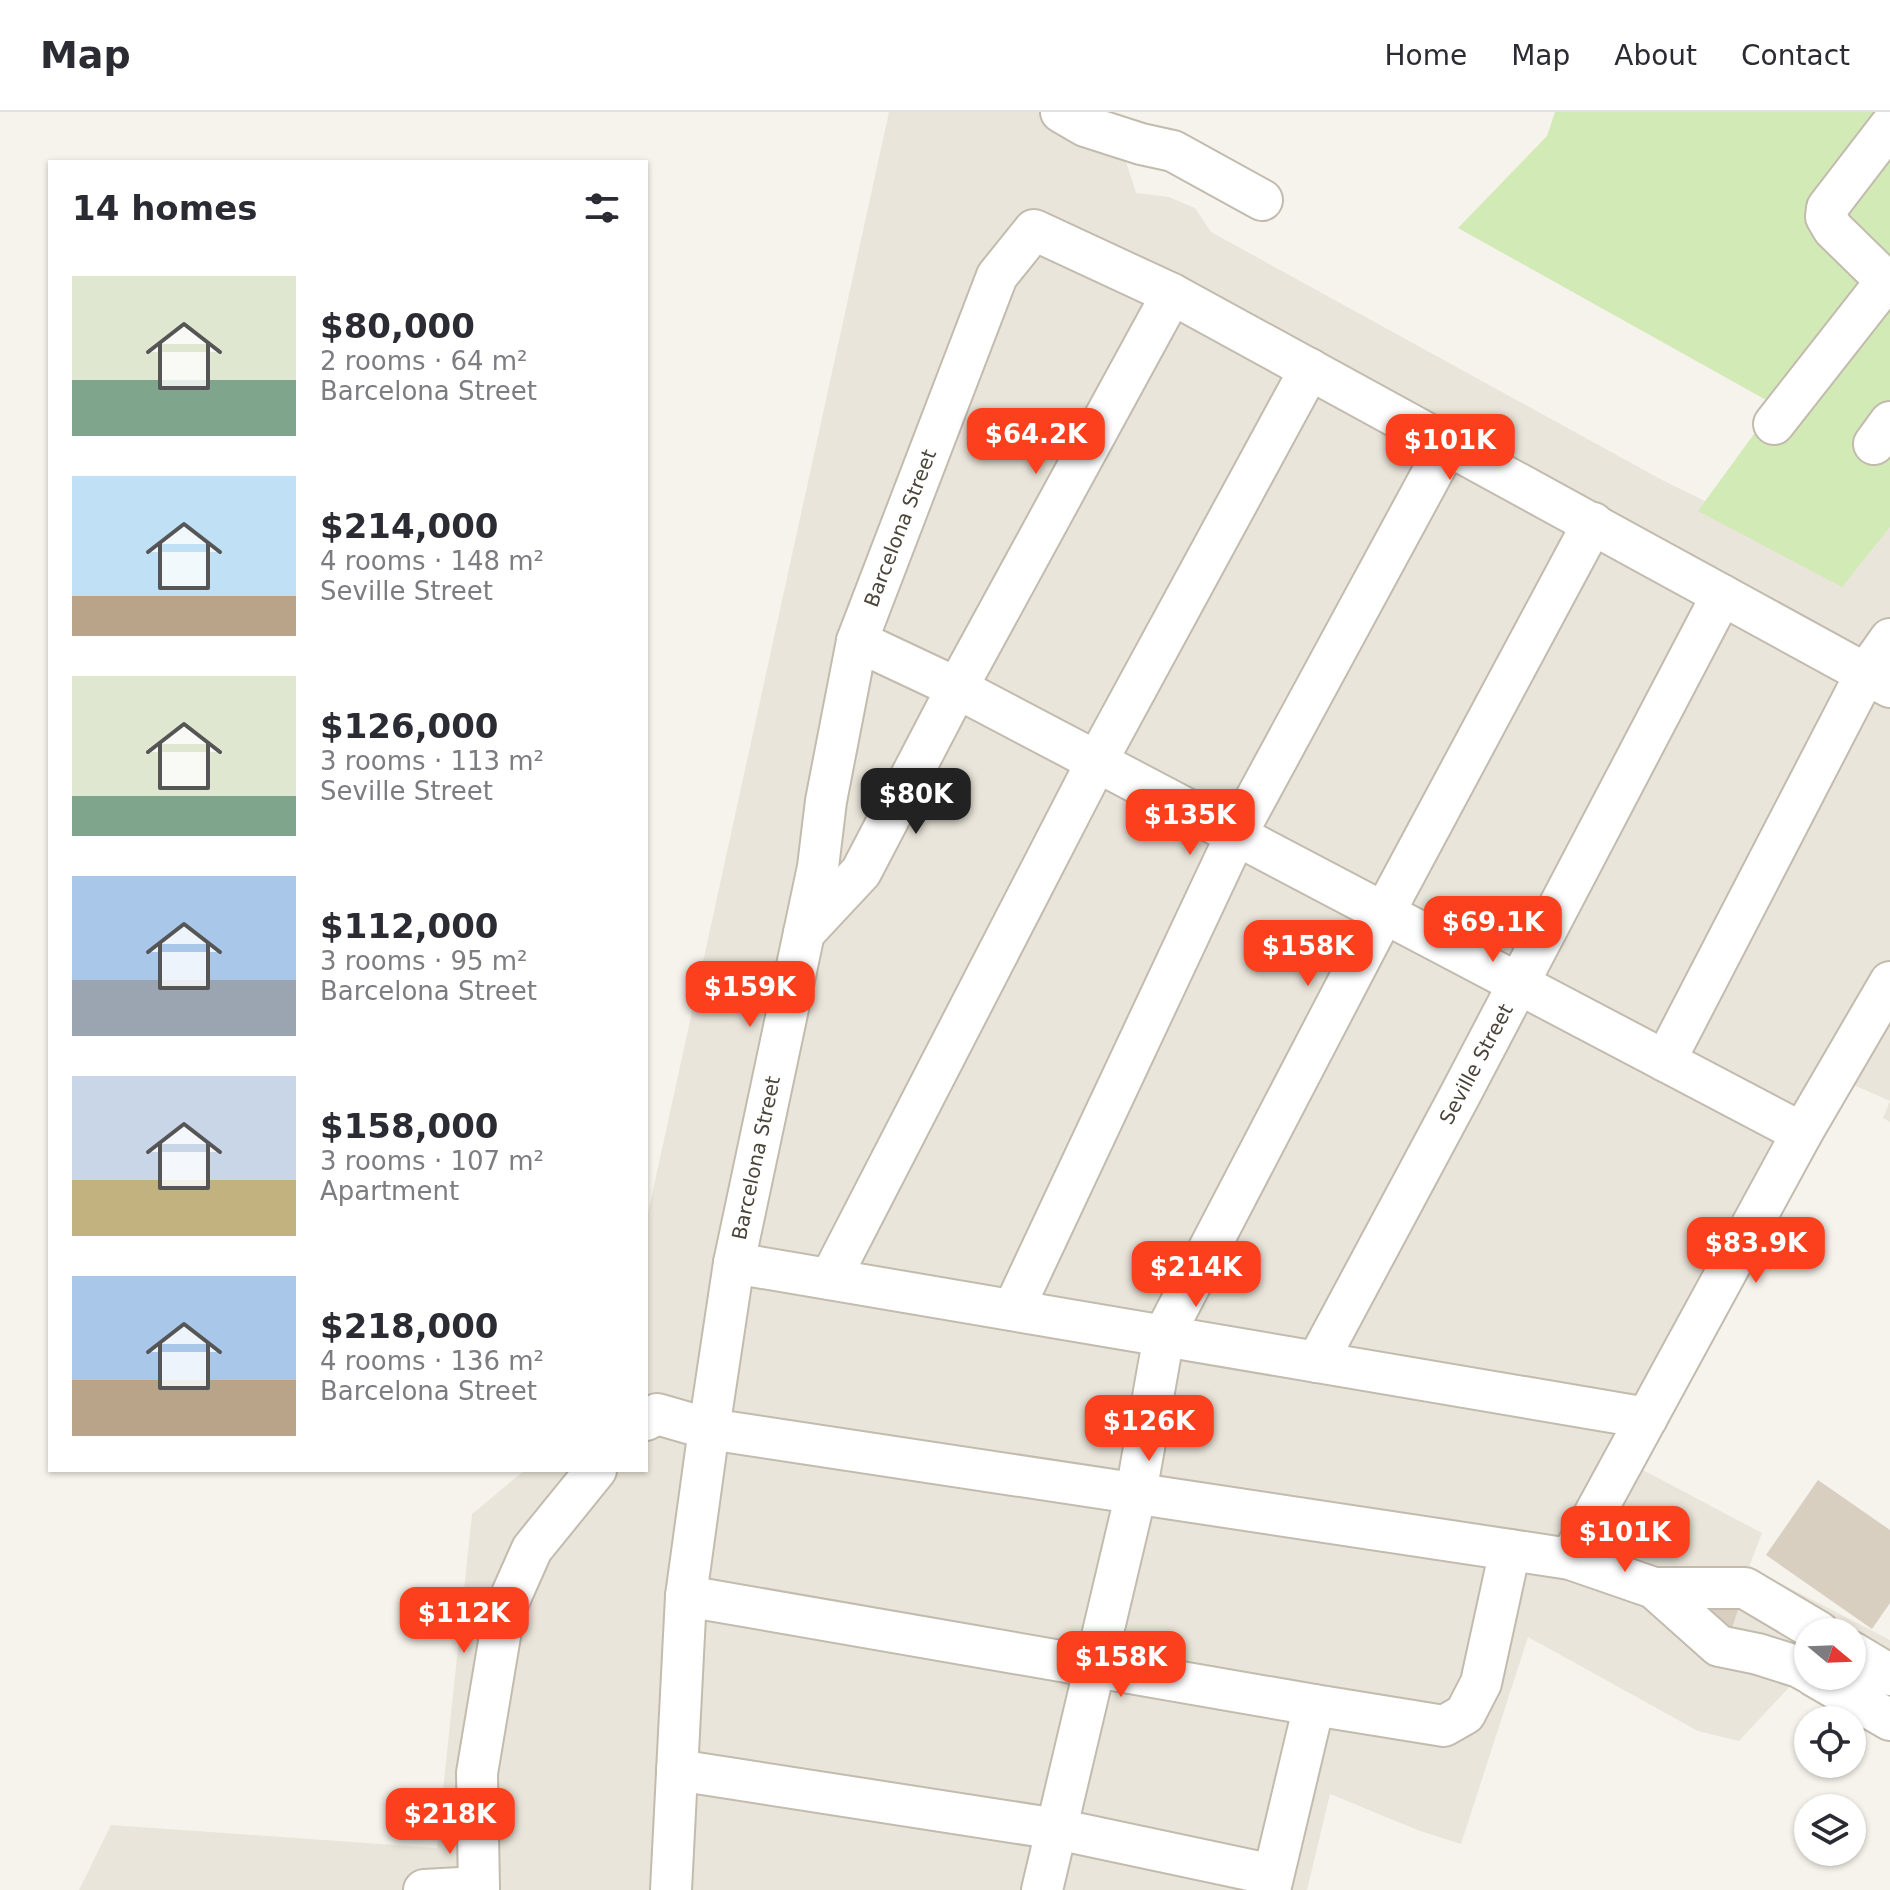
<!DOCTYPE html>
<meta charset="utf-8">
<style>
:root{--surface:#fff;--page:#f2f2f3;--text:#2b2b33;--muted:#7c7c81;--line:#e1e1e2;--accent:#fc3f1d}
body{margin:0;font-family:"DejaVu Sans",sans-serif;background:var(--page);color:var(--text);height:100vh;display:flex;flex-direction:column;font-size:30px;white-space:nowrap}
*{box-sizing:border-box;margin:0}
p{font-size:26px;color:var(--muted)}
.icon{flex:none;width:44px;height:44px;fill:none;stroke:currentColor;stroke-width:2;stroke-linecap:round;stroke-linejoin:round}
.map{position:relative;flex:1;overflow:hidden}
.details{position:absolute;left:48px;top:48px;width:600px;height:1312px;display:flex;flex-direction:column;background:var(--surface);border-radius:0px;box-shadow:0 2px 6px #0004}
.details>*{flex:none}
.needle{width:52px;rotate:109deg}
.tools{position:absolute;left:1794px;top:1506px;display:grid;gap:16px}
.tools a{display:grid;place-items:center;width:72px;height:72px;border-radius:50%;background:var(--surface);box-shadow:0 2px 6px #0004;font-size:40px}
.price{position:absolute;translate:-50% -68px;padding:0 18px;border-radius:16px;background:var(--accent);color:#fff;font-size:26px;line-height:52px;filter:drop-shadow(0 2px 4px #0008)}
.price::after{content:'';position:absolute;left:50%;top:48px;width:24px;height:18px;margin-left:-12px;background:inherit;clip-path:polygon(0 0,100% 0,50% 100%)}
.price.on{background:#222;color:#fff}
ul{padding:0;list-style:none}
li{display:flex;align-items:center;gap:24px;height:200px;padding:0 24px}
li span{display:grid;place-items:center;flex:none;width:224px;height:160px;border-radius:0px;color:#555}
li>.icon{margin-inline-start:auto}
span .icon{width:96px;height:96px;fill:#fffc;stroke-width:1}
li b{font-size:34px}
h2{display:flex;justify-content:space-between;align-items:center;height:96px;padding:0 24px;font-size:34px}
header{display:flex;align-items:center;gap:48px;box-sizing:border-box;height:112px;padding:0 40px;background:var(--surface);border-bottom:2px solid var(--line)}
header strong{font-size:38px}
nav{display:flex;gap:44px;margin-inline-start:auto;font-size:28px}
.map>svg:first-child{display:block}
</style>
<header>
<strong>Map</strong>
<nav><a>Home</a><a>Map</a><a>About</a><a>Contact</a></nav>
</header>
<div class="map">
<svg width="1890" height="1778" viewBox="0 0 1890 1778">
<rect width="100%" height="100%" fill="#f6f3ec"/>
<path fill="#eae5da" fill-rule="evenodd" d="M889,0H1046L1122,37L1136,81L1169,85L1195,96L1211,120L1662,368L1838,454L1890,386V1010L1883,1006L1890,989L1847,970L1641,1357L1762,1421L1749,1455L1890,1528V1630L1794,1570L1739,1629L1698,1619L1528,1525L1461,1732L1420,1719L1330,1682L1307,1778H79L111,1713L437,1736L472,1402L525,1358H646V1110ZM1808,1520H1852V1564H1808Z"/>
<polygon fill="#d2eab5" points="1555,0 1890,0 1890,415 1842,475 1698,399 1775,293 1458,116 1547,24"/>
<g fill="#d8cfc1">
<polygon points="1818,1368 1890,1418 1890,1491 1872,1517 1766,1443"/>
<polygon points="1715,1485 1740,1492 1732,1516 1707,1508"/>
</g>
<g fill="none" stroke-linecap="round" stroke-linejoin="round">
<g stroke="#c2bbae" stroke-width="44">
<g id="street">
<polyline points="1061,0 1085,14 1141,32 1173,39 1262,88"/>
<polyline points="1774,312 1879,178 1883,168 1878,161 1833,117 1826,105 1827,96 1890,14"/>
<polyline points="1874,332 1890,310"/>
<polyline points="857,529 957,576 1802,1021"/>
<polyline points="804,821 861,760 957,576 1172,182"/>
<polyline points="1665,949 1866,561 1890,527"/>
<polyline points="734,1151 1647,1306"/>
<polyline points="830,1167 1097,649 1310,257"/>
<polyline points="1013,1198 1236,723 1448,332"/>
<polyline points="1317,1250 1460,983 1722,483"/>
<polyline points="646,1308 657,1302 709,1317 1570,1447 1654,1476"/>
<polyline points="1570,1447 1802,1021 1890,870"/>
<polyline points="686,1484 1314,1593"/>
<polyline points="1852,1540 1890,1563"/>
<polyline points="1808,1560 1799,1555 1758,1542 1719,1534 1654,1476 1745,1476 1819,1520"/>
<polyline points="1814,1564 1890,1608"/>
<polyline points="677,1658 1057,1717 1273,1763"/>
<polyline points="424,1778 479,1775"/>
<polyline points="479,1778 477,1661 504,1500 532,1437 596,1358"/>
<polyline points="671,1778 686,1484 709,1317 734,1151 818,755 826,689 857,529 997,164 1034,118 1172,182 1890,575"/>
<polyline points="1042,1778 1136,1381 1164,1223 1384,801 1593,411"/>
<polyline points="1270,1778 1314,1593 1444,1614 1465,1602 1481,1571 1510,1438"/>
</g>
</g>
<use href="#street" stroke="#fff" stroke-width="40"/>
</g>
<g text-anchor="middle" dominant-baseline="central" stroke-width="7" stroke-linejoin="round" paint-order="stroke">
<g font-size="20" fill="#4b4439" stroke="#fff">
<text transform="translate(900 416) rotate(-69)">Barcelona Street</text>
<text transform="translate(1476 952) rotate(-62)">Seville Street</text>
<text transform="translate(756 1046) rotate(-78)">Barcelona Street</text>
</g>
</g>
</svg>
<div class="tools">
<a><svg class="needle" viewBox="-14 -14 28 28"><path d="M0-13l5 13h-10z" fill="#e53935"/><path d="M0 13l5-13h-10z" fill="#7c7c81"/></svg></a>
<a><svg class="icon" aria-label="locate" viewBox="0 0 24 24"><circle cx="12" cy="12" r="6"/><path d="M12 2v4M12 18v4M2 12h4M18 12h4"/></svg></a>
<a><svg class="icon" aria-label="layers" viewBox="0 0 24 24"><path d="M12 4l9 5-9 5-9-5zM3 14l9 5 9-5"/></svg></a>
</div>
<b class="price" style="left:1036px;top:364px">$64.2K</b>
<b class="price" style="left:1450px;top:370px">$101K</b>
<b class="price on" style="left:916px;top:724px">$80K</b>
<b class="price" style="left:1190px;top:745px">$135K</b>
<b class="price" style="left:1493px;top:852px">$69.1K</b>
<b class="price" style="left:1308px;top:876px">$158K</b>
<b class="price" style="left:750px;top:917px">$159K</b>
<b class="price" style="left:1756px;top:1173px">$83.9K</b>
<b class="price" style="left:1196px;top:1197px">$214K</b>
<b class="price" style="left:1149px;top:1351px">$126K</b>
<b class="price" style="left:1625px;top:1462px">$101K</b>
<b class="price" style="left:464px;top:1543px">$112K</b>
<b class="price" style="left:1121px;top:1587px">$158K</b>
<b class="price" style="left:450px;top:1744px">$218K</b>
<section class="details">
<h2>14 homes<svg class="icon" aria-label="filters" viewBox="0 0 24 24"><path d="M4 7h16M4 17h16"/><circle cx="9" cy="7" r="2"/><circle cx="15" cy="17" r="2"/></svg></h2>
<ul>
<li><span style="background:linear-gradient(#dfe7d0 65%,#7fa58c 0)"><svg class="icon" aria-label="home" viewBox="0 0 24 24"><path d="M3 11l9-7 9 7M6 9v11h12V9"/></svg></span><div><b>$80,000</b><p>2 rooms · 64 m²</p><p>Barcelona Street</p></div></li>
<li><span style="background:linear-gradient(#bfe0f5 75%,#b9a48a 0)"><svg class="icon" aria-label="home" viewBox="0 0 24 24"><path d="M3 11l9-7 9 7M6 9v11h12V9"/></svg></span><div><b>$214,000</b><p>4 rooms · 148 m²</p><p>Seville Street</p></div></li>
<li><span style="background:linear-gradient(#dfe7d0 75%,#7fa58c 0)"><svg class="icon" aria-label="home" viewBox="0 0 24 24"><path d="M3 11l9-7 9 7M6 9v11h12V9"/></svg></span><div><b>$126,000</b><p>3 rooms · 113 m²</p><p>Seville Street</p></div></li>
<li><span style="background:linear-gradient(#a9c7e8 65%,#9aa5b1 0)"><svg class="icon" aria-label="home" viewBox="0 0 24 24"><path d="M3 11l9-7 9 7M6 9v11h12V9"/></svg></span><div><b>$112,000</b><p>3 rooms · 95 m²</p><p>Barcelona Street</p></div></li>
<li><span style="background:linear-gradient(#c9d6e8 65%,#c2b280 0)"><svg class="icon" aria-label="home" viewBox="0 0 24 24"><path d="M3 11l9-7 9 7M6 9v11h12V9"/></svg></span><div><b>$158,000</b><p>3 rooms · 107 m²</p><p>Apartment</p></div></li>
<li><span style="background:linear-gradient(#a9c7e8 65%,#b9a48a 0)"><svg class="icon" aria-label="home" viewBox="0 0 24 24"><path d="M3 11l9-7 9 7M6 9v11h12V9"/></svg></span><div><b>$218,000</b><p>4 rooms · 136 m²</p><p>Barcelona Street</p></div></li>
</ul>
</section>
</div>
